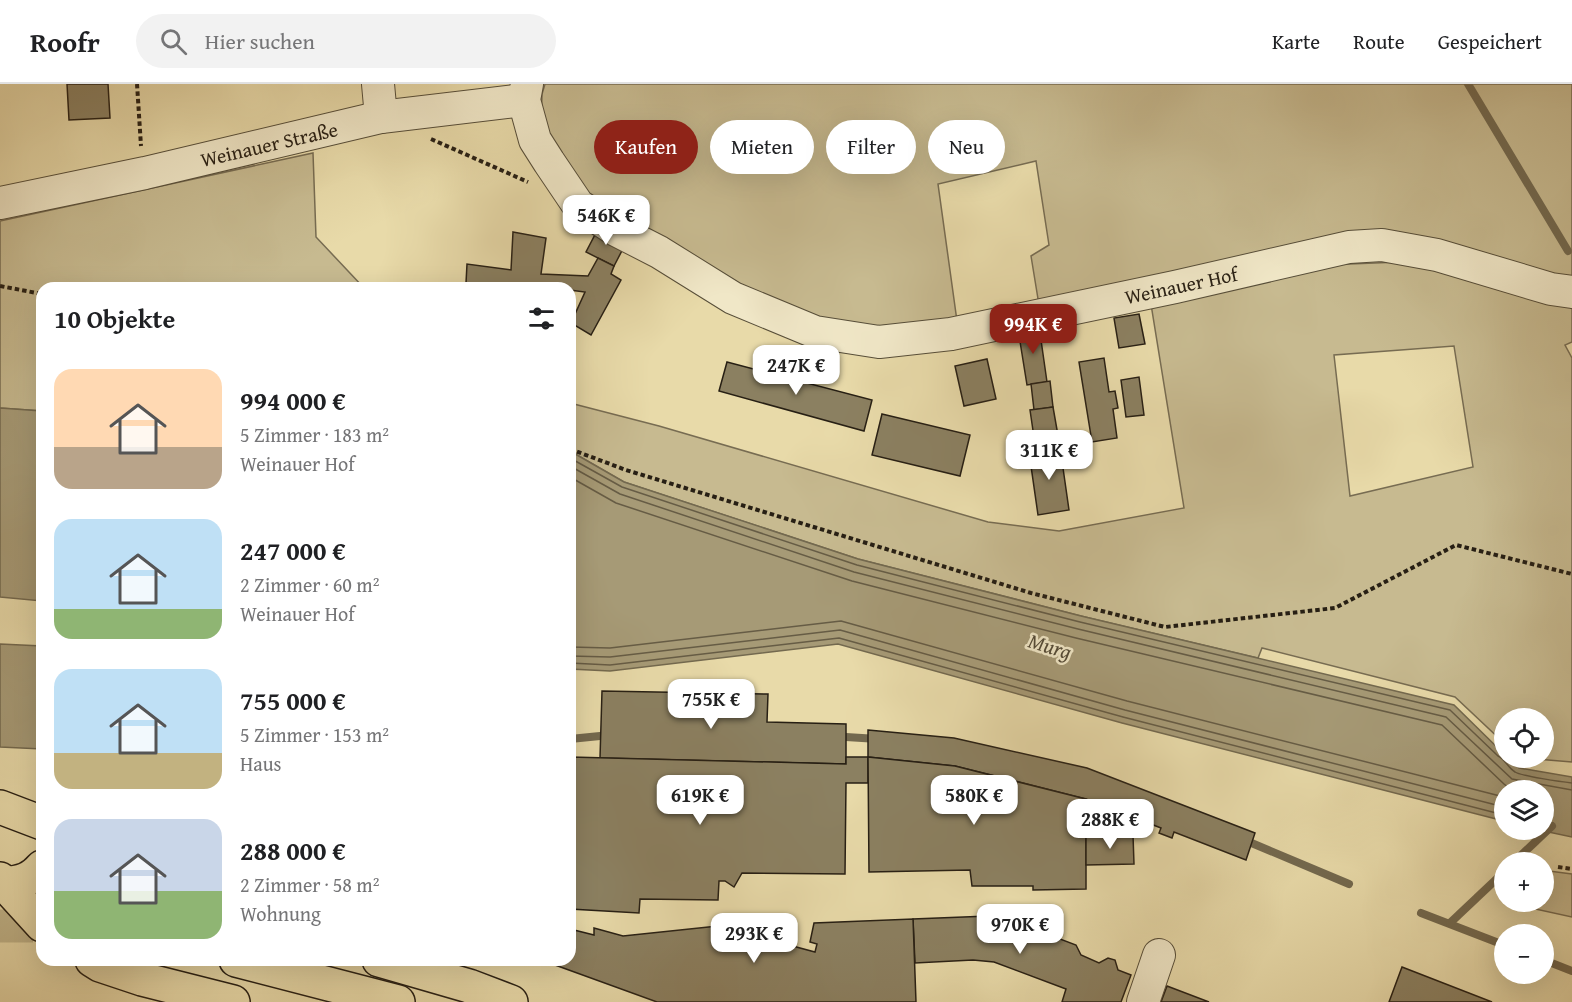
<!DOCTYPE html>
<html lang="de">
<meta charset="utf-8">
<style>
:root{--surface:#fff;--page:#f2f2f2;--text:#202124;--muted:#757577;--line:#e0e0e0;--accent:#8f2418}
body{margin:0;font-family:"Gentium Book Plus",serif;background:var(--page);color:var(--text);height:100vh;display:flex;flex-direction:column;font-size:22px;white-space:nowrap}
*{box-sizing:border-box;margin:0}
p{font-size:20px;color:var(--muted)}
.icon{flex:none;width:33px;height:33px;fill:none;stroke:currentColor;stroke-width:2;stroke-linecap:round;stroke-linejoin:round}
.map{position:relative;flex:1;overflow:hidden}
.sheet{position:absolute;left:36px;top:198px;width:540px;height:684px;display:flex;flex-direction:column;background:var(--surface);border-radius:18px;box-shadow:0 6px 24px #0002}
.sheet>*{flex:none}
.top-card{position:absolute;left:594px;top:36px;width:570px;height:54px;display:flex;gap:12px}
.fabs{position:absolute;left:1494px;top:624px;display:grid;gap:12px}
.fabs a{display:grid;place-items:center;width:60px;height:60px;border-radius:50%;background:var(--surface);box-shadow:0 6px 24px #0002;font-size:30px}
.price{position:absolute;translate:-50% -51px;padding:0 14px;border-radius:12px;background:#fff;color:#222;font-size:20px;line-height:39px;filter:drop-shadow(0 2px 3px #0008)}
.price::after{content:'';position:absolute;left:50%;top:36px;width:18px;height:14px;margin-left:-9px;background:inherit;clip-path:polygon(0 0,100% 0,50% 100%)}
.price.active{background:var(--accent);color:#fff}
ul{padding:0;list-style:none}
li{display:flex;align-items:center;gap:18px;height:150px;padding:0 18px}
li span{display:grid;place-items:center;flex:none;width:168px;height:120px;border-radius:18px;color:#555}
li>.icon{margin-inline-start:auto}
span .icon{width:72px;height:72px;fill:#fffc;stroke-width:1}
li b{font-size:26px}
h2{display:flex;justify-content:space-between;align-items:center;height:72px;padding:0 18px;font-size:26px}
.tag{padding:0 21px;border-radius:27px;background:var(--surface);box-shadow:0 6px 24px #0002;font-size:21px;line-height:54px}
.tag.active{background:var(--accent);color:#fff}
header{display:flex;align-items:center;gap:36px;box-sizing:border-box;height:84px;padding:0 30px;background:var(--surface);border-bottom:2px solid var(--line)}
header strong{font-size:28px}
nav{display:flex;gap:33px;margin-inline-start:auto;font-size:21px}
.search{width:420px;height:54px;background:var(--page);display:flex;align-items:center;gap:15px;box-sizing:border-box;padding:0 21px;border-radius:33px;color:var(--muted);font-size:22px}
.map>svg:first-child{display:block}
</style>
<header>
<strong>Roofr</strong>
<div class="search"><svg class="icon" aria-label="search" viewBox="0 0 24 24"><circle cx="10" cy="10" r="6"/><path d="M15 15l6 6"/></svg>Hier suchen</div>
<nav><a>Karte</a><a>Route</a><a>Gespeichert</a></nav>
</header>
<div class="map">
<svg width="1572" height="918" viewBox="0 0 1572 918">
<rect width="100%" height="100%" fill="#e8daa9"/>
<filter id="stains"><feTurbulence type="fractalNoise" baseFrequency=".00333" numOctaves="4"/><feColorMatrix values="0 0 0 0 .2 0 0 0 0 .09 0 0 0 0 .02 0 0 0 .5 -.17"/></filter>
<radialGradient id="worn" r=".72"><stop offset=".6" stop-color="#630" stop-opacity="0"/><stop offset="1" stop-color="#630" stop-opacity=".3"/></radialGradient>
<g fill="#c7ba90" stroke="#776c52" stroke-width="1.5" fill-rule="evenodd">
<polygon points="545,0 1572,0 1572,196 1431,155 1039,221 1031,172 1049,161 1036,77 938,100 957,237 862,243 806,235 719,197 593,121 541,43 542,10"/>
<polygon points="313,69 316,153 364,204 42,204 42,327 0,324 0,137"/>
<path d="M1400,178L1572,221V258L1565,261L1572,274V678L1524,674H1544V634H1504V659L1455,613L1262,564L1258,574L1081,532L858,475L624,398L570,367V319L659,342L988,438L1059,447L1184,424L1150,214L1324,181ZM1454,262L1473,383L1350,412L1334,271Z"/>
<polygon points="1549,787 1572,790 1572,833 1513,820 1516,818 1544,818 1544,793"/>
</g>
<g fill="#a69a76" stroke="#73694f" stroke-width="1.5">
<polygon points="0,324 42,327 42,517 0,513"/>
<polygon points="570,367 624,398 858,475 1081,532 1454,621 1504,670 1504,674 1508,674 1519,684 1572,693 1572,753 1539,746 1544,746 1544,706 1504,706 1504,737 1122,639 838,560 610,587 570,585"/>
<polygon points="0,560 42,562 42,665 0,663"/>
</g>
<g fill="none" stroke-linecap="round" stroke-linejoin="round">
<g stroke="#665c45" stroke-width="1.5">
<path d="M570,374L622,403L857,481L1080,538L1450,626L1498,672C1505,675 1508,684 1515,688C1521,692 1563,698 1572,699"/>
<polyline points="570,382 620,410 854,488 1078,545 1446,633 1512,695 1572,706"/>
<polyline points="570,393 616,419 852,497 1076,554 1442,641 1504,700 1509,704 1518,706"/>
<polyline points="570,563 610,564 841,537 1127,617 1504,713"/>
<polyline points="570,572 610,573 840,546 1125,626 1504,723"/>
<polyline points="570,579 610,581 839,554 1123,633 1504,731"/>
</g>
<g stroke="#73694f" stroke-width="8">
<polyline points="1468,0 1568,167"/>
<polyline points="846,653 878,655"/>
<polyline points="570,655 600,652"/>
<polyline points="1242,755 1349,800"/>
<polyline points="1514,778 1552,742"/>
<polyline points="1421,829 1504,861"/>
<polyline points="1450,839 1504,788"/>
<polyline points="1544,876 1572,887"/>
</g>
</g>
<g fill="#8b8061" stroke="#271f14" stroke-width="1.5">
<polygon points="67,0 108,0 110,34 69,36"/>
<polygon points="599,143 627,157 614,182 586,168"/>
<polygon points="513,148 546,154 541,190 588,192 598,174 614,182 611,190 621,196 591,251 571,239 585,208 570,206 570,204 492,204 491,202 466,199 467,180 511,186"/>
<polygon points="1139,230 1145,260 1119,264 1114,234"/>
<polygon points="1039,242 1047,298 1027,301 1018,245"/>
<polygon points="1104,274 1109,308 1115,307 1118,324 1113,325 1117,354 1092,358 1079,278"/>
<polygon points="987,275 996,315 964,322 955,282"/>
<polygon points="727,278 872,316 864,347 719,307"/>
<polygon points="1139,293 1144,331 1126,333 1121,296"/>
<polygon points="1050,297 1053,323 1034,326 1031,300"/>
<polygon points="1053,323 1060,363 1036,367 1030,326"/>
<polygon points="882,330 970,351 960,392 872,371"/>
<polygon points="1060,363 1069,426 1038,431 1029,368"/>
<polygon points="602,607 768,610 767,638 846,640 846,680 600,674"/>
<polygon points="868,646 954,654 1087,684 1255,749 1246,776 1174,748 1172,754 1159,749 1161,744 1086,715 955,682 868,673"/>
<polygon points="570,673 846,680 846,673 868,673 868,699 846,699 845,790 742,789 734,803 725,797 719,797 718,816 640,815 639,829 570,825"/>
<polygon points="868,673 955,682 1086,715 1086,805 1033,806 1033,802 972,802 970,786 869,788"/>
<polygon points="1133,751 1134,780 1086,781 1086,752"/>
<polygon points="989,832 1010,836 1076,861 1081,871 1099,879 1108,874 1115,876 1118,886 1131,891 1121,918 1062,918 1066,905 994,878 973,876 915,879 913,835"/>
<polygon points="913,835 916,918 657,918 544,877 570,876 570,845 594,851 594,844 623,852 718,842 815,868 817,860 810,858 814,839"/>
<polygon points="1402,883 1492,918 1389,918"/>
<polygon points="1167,902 1209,918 1161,918"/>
</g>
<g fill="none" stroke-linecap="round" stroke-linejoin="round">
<polyline stroke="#c1b58b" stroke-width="33" stroke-dasharray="33 16" stroke-linecap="butt" points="0,842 42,842"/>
<g stroke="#574e39" stroke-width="34">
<g id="minor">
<polyline points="378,0 381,33"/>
<polyline points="527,0 524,16 535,56 549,78 578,121 616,146 659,168 733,214 815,248 879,258 951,250 1175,203 1349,163 1382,161 1437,171 1551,205 1572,208"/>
<polyline points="0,119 145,89 381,33 524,16"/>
<polyline points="1143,918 1159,871"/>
</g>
</g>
<g stroke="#271f14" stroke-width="36">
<g id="major">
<polyline points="0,723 42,739"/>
<polyline points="0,795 42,841"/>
<path d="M5,800C21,798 31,796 42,783"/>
<polyline points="92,876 100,881 142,895 233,918"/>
<polyline points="236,876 398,918"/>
<polyline points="379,876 469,902 511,918"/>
</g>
</g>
<g stroke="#271f14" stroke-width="4" stroke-dasharray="4.5 3" stroke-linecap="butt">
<polyline points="137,0 141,62"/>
<polyline points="431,55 528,98"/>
<polyline points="0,202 42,210"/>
<polyline points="570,365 626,386 1031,509 1165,543 1335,524 1456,461 1572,490"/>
<polyline points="1558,783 1572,785"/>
</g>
<use href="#minor" stroke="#f0e7c7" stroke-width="32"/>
<use href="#major" stroke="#e8daa9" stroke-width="33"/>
</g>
<g text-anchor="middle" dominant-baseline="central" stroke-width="5" stroke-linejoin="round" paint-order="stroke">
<g font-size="20" fill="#271f14" stroke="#f0e7c7">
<text transform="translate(269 60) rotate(-13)">Weinauer Straße</text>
<text transform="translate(1181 201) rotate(-12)">Weinauer Hof</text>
</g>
<g font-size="21" font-style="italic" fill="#534a36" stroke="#f0e7c7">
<text transform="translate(1050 562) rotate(17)">Murg</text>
</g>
</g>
<rect width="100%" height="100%" filter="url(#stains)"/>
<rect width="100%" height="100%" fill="url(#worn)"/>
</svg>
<div class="fabs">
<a><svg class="icon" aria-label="locate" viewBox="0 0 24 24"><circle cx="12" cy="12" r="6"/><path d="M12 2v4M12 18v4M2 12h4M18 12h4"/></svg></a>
<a><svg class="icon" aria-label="layers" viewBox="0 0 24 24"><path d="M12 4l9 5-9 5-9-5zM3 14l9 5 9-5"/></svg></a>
<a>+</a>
<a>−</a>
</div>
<b class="price" style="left:606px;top:162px">546K €</b>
<b class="price active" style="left:1033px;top:271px">994K €</b>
<b class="price" style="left:796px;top:312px">247K €</b>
<b class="price" style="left:1049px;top:397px">311K €</b>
<b class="price" style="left:711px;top:646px">755K €</b>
<b class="price" style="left:700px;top:742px">619K €</b>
<b class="price" style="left:974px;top:742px">580K €</b>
<b class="price" style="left:1110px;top:766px">288K €</b>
<b class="price" style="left:1020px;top:871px">970K €</b>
<b class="price" style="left:754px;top:880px">293K €</b>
<div class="top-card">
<a class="tag active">Kaufen</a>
<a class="tag">Mieten</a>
<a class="tag">Filter</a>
<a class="tag">Neu</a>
</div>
<section class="sheet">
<h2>10 Objekte<svg class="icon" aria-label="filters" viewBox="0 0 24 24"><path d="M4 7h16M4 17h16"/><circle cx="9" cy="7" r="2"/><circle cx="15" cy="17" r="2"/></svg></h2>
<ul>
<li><span style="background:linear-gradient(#ffd9b3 65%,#b9a48a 0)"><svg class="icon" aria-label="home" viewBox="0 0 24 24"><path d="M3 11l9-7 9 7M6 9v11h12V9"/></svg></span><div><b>994 000 €</b><p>5 Zimmer · 183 m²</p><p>Weinauer Hof</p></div></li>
<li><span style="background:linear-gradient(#bfe0f5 75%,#8fb573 0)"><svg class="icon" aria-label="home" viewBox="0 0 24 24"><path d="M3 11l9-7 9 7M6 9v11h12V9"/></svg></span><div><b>247 000 €</b><p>2 Zimmer · 60 m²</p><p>Weinauer Hof</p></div></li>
<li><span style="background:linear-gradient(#bfe0f5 70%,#c2b280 0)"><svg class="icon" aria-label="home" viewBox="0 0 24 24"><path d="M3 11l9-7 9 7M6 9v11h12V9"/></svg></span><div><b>755 000 €</b><p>5 Zimmer · 153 m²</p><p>Haus</p></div></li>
<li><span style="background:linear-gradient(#c9d6e8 60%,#8fb573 0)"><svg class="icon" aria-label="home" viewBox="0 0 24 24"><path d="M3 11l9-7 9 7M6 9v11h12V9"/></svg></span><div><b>288 000 €</b><p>2 Zimmer · 58 m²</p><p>Wohnung</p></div></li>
</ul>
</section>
</div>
